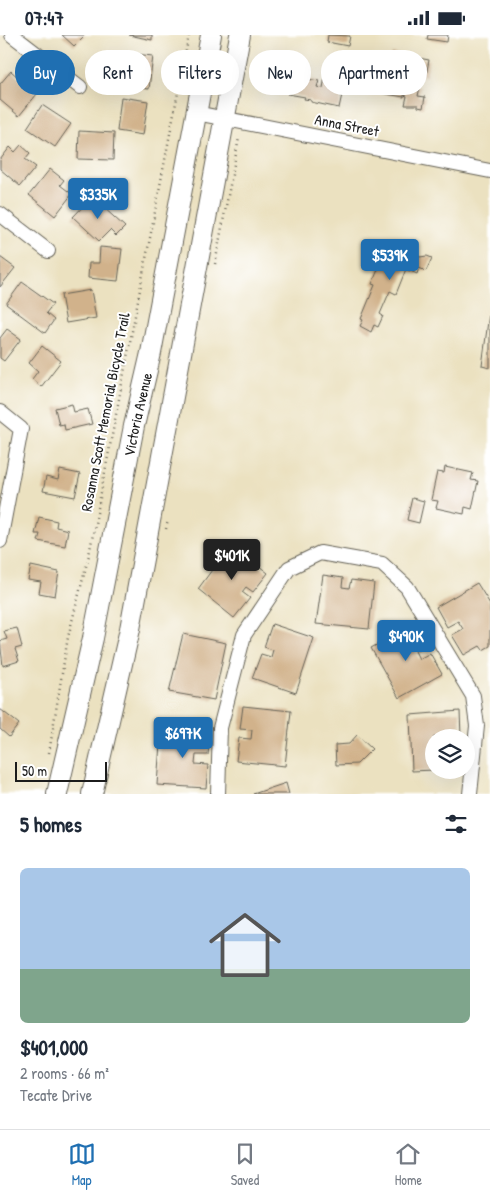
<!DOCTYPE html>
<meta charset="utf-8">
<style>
:root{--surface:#fff;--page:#f6f6f7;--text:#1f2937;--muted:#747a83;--line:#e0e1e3;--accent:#1f6fb2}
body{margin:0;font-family:"Patrick Hand",sans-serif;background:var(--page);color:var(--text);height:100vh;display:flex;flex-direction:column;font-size:19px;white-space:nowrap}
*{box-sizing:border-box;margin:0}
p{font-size:16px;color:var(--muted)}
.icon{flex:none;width:28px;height:28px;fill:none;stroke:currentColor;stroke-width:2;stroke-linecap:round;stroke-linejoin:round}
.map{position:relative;height:759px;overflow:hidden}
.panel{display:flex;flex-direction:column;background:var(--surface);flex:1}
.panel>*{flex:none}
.top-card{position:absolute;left:15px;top:15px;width:460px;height:45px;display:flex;gap:10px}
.fabs{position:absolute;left:425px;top:694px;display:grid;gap:10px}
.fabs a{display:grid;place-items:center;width:50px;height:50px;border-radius:50%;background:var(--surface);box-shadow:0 5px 20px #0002;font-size:25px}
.scale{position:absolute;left:15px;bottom:12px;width:92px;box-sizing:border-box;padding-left:5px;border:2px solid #1c1c1c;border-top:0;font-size:14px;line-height:18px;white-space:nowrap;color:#1c1c1c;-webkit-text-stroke:4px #fff;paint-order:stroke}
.price{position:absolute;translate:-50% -42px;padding:0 11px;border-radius:5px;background:var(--accent);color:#fff;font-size:16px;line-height:32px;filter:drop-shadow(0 1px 2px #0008)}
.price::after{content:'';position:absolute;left:50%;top:30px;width:15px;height:11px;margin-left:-8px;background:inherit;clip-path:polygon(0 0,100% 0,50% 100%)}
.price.on{background:#222;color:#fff}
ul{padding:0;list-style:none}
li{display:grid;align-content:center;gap:10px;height:265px;padding:0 20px}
li span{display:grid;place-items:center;height:155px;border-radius:8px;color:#555}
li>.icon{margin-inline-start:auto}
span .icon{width:90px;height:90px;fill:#fffc;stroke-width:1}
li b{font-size:21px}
h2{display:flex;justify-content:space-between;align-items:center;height:60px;padding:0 20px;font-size:21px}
.tag{padding:0 18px;border-radius:22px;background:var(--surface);box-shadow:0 5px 20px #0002;font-size:18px;line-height:45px}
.tag.on{background:var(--accent);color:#fff}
.status{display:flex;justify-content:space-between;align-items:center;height:35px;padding:0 25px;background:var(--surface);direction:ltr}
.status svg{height:14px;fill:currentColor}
.tabs{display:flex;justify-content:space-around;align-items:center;height:70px;border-top:1px solid var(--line);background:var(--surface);font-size:14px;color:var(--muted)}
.tabs a{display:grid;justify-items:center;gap:2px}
.tabs .on{color:var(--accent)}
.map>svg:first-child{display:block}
</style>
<div class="status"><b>07:47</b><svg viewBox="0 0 49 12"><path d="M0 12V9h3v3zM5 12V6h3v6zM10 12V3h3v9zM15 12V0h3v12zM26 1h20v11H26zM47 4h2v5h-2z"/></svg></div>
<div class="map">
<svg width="490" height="759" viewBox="0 0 490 759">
<rect width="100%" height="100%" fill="#fff"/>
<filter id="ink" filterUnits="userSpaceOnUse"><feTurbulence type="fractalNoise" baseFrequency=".02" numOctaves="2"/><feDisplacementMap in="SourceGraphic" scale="10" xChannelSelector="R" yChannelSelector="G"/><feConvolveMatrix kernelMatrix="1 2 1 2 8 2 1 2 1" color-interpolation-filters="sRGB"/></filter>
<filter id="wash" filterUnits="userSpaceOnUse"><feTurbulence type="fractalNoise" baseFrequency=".0096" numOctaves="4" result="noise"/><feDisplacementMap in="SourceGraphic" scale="20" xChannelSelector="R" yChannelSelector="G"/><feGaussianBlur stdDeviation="1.12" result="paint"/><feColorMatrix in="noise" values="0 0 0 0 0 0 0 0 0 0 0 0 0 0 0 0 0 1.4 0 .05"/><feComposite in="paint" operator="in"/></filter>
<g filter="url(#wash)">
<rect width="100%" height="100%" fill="#ebe1c0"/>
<g id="blocks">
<g fill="#d1b28b">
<polygon points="62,0 85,0 74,11"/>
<polygon points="129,0 152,0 152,5"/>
<polygon points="328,0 350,1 348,11 327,7"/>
<polygon points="428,0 448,0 447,7 427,4"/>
<polygon points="124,18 153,21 149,54 121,51"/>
<polygon points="392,18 429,25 426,41 411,39 409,50 420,52 418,61 425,62 423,73 418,72 418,70 405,70 407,61 404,60 404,62 380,58 385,26 390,27"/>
<polygon points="293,35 308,38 307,44 319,46 317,52 323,53 325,42 345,46 339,73 311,67 311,65 304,64 305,62 288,59"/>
<polygon points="11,36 37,59 19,81 0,65 0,49"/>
<polygon points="121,62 148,66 143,100 117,96"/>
<polygon points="42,70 71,89 55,112 27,93"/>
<polygon points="79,96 114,98 113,125 78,124"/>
<polygon points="21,110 30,118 25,124 36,132 20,151 0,134 0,125 10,112 15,117"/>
<polygon points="50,134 64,145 60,150 72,159 55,181 29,160"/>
<polygon points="92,162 125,192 116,201 110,195 99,206 73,182"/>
<polygon points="384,209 406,219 407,216 420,222 427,221 432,223 426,236 419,233 417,239 406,234 396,259 390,256 380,279 383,281 378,292 374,290 371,297 360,291 363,285 361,284 375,250 372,249 382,225 378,223"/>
<polygon points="100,212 122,214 118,246 88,243 89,228 99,228"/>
<polygon points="0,222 15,233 0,252"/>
<polygon points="22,247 53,269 46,278 54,285 45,298 6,269"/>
<polygon points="91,255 96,283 66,288 61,260"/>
<polygon points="489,279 490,279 490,333 482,331"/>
<polygon points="7,294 21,304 4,326 0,323 0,303"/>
<polygon points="42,311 61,326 41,352 32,344 38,336 29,328"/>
<polygon points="72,369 74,377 88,374 92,389 65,395 64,389 59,390 55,373"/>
<polygon points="445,432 473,438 471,445 478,446 472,474 465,472 464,479 436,473 438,466 431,465 437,437 444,438"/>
<polygon points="60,435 80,439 75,462 43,456 46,442 58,445"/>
<polygon points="412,463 424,466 419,488 407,485"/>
<polygon points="39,482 57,486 56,492 68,495 65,511 38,506 40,499 35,499"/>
<polygon points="231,509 268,538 253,557 246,552 242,557 250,563 234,583 198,554"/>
<polygon points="31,531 59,537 55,561 39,558 41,547 28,545"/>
<polygon points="323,540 343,543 342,552 349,553 351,545 374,548 369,594 316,589"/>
<polygon points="477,548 490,569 490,611 483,615 480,611 464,620 452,600 463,594 458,586 447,592 436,572"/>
<polygon points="272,589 314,603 296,658 252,643 261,619 271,622 273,615 264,612"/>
<polygon points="413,590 425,610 415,616 419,624 430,618 442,639 399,663 371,613"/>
<polygon points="17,593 22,612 15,614 19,626 3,631 0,606 7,604 4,596"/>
<polygon points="183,599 226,608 214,665 169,657"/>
<polygon points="243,671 291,676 285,731 236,726 239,703 251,704 252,695 240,694"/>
<polygon points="0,674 19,689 9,702 0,694"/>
<polygon points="460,676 461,702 434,702 434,735 412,736 410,680"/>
<polygon points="161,694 210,698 208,720 196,720 195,729 208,730 206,753 157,750"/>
<polygon points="357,700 372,714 357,729 336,730 335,710 349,709"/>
<polygon points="286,748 289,759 253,759"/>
</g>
</g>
</g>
<g filter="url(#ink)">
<use href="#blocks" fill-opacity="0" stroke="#646155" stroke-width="1"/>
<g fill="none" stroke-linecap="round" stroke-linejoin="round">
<g stroke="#646155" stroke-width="16">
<g id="street">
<polyline points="12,0 80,52"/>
<polyline points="196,78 490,136"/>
<polyline points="0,179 48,216"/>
<polyline points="0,377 21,394 0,506"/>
<polyline points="218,759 220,693 244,600 289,533 320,518 382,529 407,552 473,661 477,691 470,759"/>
</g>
</g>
<g stroke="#646155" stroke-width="22">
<g id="secondary">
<path id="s1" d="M57,759L93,603L134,391L151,318L211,0"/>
<polyline points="92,759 130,594 240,0"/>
</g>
</g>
<g stroke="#646155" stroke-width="2.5" stroke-dasharray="1 4" stroke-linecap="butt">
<polyline points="215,229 239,103"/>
<polyline points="166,494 168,485"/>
<polyline points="49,718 68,602 89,520 189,0"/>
</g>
<use href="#street" stroke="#fff" stroke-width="14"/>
<use href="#secondary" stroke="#fff" stroke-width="20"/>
</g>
</g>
<g text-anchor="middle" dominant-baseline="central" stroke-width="4" stroke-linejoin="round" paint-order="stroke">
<g font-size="15" fill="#1c1c1c" stroke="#fff">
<text transform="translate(347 90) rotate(11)">Anna Street</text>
<text transform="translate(105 377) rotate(-79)">Rosanna Scott Memorial Bicycle Trail</text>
<text stroke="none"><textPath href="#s1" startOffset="388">Victoria Avenue</textPath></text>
</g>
</g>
</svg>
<div class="fabs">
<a><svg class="icon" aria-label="layers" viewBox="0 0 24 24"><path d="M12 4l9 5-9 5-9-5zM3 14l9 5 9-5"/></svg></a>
</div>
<div class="scale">50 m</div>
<b class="price" style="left:98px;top:185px">$335K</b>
<b class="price" style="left:390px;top:246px">$539K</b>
<b class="price on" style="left:232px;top:546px">$401K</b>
<b class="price" style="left:406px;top:627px">$490K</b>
<b class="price" style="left:183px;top:724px">$697K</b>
<div class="top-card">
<a class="tag on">Buy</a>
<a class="tag">Rent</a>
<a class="tag">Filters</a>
<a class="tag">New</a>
<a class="tag">Apartment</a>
</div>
</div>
<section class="panel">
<h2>5 homes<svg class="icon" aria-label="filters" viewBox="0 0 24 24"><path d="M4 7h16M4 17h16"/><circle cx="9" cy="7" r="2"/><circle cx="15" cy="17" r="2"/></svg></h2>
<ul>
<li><span style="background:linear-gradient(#a9c7e8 65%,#7fa58c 0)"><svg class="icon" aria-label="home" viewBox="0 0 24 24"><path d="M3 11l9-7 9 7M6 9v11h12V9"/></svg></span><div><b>$401,000</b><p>2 rooms · 66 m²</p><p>Tecate Drive</p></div></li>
</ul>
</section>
<nav class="tabs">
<a class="on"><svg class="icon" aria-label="map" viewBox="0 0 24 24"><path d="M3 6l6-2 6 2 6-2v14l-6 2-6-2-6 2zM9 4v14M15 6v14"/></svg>Map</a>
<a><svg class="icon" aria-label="saved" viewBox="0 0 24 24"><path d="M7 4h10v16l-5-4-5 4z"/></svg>Saved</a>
<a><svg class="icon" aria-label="home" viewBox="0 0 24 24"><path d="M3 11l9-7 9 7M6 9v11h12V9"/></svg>Home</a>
</nav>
